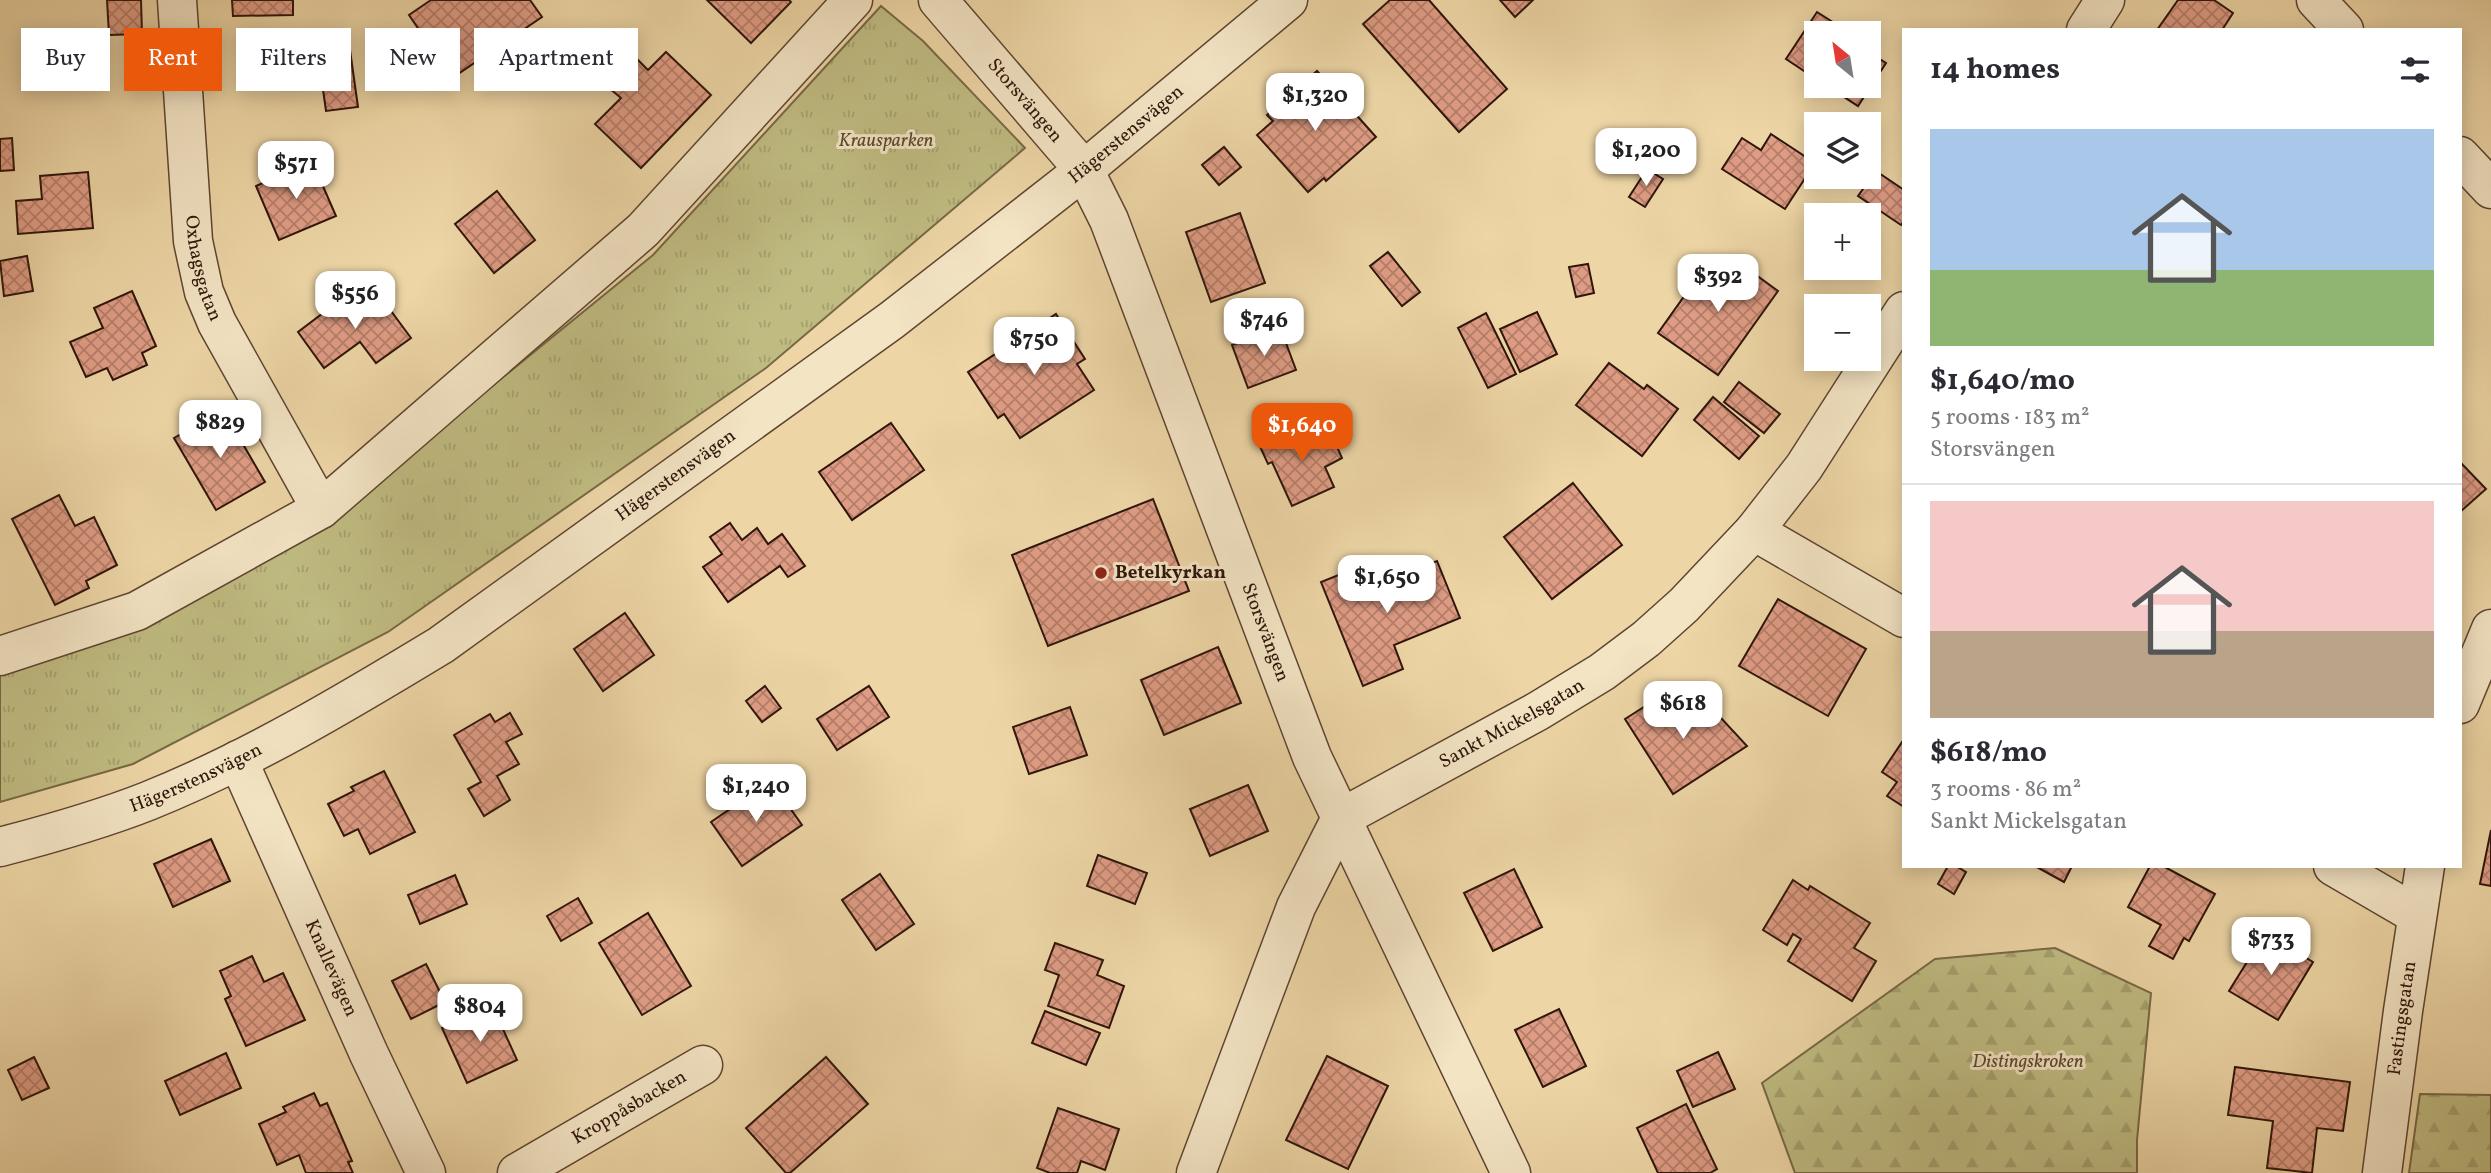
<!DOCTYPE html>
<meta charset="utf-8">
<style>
:root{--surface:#fff;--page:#f7f7f7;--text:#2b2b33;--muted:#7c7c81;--line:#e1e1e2;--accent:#ea580c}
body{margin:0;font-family:Vollkorn,serif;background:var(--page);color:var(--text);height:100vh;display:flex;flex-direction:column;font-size:26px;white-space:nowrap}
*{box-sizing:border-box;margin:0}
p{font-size:23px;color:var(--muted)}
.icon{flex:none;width:38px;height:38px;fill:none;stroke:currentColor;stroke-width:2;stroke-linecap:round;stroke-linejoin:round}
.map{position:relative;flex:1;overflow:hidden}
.details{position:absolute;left:1902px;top:28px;width:560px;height:840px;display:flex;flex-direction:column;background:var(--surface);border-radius:0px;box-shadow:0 4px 18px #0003}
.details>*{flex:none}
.hud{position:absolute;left:21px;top:28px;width:665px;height:63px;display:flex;gap:14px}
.needle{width:46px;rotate:330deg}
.tools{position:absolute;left:1804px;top:21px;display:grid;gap:14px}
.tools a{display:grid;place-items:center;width:77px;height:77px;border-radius:0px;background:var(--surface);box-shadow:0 4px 18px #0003;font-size:35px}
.price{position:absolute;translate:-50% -60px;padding:0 16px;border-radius:14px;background:#fff;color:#222;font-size:23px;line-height:46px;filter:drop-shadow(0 2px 4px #0008)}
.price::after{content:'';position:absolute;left:50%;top:42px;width:21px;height:16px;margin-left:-10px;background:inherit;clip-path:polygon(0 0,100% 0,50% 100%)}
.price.on{background:var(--accent);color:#fff}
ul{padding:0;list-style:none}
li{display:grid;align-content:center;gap:14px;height:371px;padding:0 28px}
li+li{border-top:2px solid var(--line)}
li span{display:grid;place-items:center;height:217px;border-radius:0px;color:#555}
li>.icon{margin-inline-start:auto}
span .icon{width:126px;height:126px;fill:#fffc;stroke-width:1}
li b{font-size:30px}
h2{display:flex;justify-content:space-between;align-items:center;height:84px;padding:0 28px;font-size:30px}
.pill{padding:0 24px;border-radius:0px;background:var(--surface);box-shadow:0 4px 18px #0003;font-size:24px;line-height:63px}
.pill.on{background:var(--accent);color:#fff}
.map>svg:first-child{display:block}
</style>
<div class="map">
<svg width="2491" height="1173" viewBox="0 0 2491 1173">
<defs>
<pattern id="grass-tufts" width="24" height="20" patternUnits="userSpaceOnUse" patternTransform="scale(1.75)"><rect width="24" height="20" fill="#bfbb81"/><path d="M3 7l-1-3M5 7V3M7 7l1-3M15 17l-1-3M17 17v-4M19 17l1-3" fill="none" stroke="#a4a06e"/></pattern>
<pattern id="forest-firs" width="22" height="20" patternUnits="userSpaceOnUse" patternTransform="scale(1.75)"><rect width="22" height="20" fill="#bfbb81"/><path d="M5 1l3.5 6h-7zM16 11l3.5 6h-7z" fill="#a4a06e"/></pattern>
<pattern id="building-cross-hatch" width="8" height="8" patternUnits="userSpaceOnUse" patternTransform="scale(1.75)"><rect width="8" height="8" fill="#df9c84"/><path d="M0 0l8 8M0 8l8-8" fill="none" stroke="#b57e6a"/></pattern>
</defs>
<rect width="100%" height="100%" fill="#edd5a5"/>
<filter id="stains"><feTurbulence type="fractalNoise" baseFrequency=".00286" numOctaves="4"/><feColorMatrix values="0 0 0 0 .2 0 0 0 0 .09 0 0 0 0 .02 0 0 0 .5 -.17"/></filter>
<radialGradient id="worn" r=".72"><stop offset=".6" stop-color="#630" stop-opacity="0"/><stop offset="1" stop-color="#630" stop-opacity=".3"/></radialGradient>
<polygon fill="url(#grass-tufts)" stroke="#776846" stroke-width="2" points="881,6 923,41 1025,148 766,368 388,632 133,764 0,802 0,670 329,519 653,255"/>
<g fill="url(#forest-firs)" stroke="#776846" stroke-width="2">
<polygon points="2055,948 2151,993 2137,1140 2137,1173 1795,1173 1762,1083 1935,959"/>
<polygon points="2420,1094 2491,1095 2491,1173 2409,1173"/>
</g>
<g fill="url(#building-cross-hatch)" stroke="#2f150b" stroke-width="2">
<polygon points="107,0 141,0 142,34 109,35"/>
<polygon points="232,0 293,0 293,15 233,16"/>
<polygon points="431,0 530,0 542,17 452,78 409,15"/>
<polygon points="707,0 789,0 791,2 751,43"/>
<polygon points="1390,0 1429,0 1507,89 1459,132 1363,24"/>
<polygon points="1500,0 1533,0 1515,17"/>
<polygon points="2178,0 2214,0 2233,13 2222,30 2157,30"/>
<polygon points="1817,12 1850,33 1816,33 1816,79 1786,59"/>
<polygon points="349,43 358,107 326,111 317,47"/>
<polygon points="666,52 711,95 641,168 595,124 621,98 609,88 637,59 648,70"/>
<polygon points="1869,52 1886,63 1858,106 1827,86 1869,86"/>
<polygon points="1317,71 1376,137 1326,181 1324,178 1308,192 1257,135 1273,121 1267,115"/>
<polygon points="1771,134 1815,163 1785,209 1722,169 1742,138 1761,150"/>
<polygon points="12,138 14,170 0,171 0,139"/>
<polygon points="1224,147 1241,167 1219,185 1202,165"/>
<polygon points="312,161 336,216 279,240 256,186"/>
<polygon points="1647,169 1663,179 1645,207 1629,197"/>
<polygon points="1876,171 1904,190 1904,221 1901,225 1858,196"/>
<polygon points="88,172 93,228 18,234 16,201 42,199 40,176"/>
<polygon points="497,191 535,240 494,273 455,224"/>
<polygon points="1240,213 1265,283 1211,302 1186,232"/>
<polygon points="1388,252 1420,292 1402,306 1370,266"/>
<polygon points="27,256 33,291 4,296 0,261"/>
<polygon points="1710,260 1729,274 1738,262 1778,291 1718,375 1658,333"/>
<polygon points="1588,264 1594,293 1576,297 1569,267"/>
<polygon points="132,291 156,346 142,353 147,365 113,380 107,368 86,377 70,342 103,328 94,308"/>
<polygon points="377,292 411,338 376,363 360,342 324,368 298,332 339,301 348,313"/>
<polygon points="1537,312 1557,354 1520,372 1500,329"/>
<polygon points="1486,313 1516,374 1488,388 1458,328"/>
<polygon points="1056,314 1085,359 1077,364 1094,390 1020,438 1004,414 998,418 968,372"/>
<polygon points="1280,327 1296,370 1248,388 1232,345"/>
<polygon points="1609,363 1644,389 1647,385 1678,409 1642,456 1576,405"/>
<polygon points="1739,382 1780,414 1764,433 1724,402"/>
<polygon points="1713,397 1759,436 1739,459 1694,420"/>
<polygon points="223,410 265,482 216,510 174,438"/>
<polygon points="891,423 924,470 852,520 819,472"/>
<polygon points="1309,430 1313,439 1330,431 1342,458 1325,467 1334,487 1292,506 1272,462 1268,464 1257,440 1275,432 1280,442"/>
<polygon points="2460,462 2486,489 2460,512"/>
<polygon points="1573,483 1622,545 1552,599 1504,537"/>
<polygon points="59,495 75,526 94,517 117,565 86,581 89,588 55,605 12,519"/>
<polygon points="1153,499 1189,591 1048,646 1012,555"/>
<polygon points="730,523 742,540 757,528 768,544 782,534 805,566 788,577 780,566 728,602 703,567 722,554 710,537"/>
<polygon points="1437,561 1460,618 1394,645 1403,669 1363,686 1321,582 1361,566 1370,588"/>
<polygon points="1778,599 1866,649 1828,716 1739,666"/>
<polygon points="625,613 654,655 603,691 574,649"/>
<polygon points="1218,647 1241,703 1164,735 1141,680"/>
<polygon points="765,686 781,708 762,722 746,701"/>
<polygon points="869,686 889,717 837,750 817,719"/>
<polygon points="1669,691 1689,721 1710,706 1747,746 1673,794 1625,719"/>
<polygon points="1070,707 1087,755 1029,774 1013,727"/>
<polygon points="510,713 522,734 506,742 519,764 497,776 510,800 484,816 468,789 481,782 454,735 490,714 495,722"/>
<polygon points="1902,742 1904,743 1904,807 1887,796 1897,782 1882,772"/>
<polygon points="384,771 415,832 370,854 358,829 344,836 328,804 354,791 351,787"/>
<polygon points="771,781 802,825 742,866 711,822"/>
<polygon points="1248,785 1268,831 1210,856 1190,809"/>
<polygon points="2491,830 2491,886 2480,884"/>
<polygon points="211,839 230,881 173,907 154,864"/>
<polygon points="1098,855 1147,873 1135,904 1087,886"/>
<polygon points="1948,866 1956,866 1966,872 1954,894 1938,884"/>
<polygon points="2035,866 2072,866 2064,882"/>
<polygon points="2150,866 2163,866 2215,894 2189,941 2184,938 2173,959 2149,946 2161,925 2128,907"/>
<polygon points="1514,869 1542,927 1493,951 1464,893"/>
<polygon points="880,874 914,924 876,950 842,900"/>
<polygon points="455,875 467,904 420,924 408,895"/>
<polygon points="1793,880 1808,890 1810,886 1870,923 1854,948 1876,961 1852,1001 1788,961 1801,939 1793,934 1787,945 1763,930"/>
<polygon points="578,898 592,923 561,941 547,916"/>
<polygon points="648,913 691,986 642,1015 599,943"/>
<polygon points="2265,933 2313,962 2278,1020 2229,991"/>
<polygon points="1055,943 1103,960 1097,975 1124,986 1109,1028 1048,1006 1059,975 1045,970"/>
<polygon points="252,956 264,982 283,973 305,1020 246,1046 225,999 231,996 220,971"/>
<polygon points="426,964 445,1002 411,1019 392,981"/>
<polygon points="492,1005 517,1060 467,1083 442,1028"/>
<polygon points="1559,1009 1586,1066 1543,1087 1515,1030"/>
<polygon points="1045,1011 1100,1033 1086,1065 1032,1043"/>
<polygon points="1718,1052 1735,1089 1693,1107 1677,1071"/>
<polygon points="226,1053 241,1088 180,1115 165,1081"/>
<polygon points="1327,1056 1388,1086 1348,1169 1286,1140"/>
<polygon points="34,1057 49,1088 22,1100 8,1070"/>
<polygon points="826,1057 868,1104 790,1173 786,1173 746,1128"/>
<polygon points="2235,1067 2350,1082 2343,1131 2317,1128 2312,1173 2267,1168 2273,1121 2228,1115"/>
<polygon points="314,1093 320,1106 327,1103 352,1161 348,1162 353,1173 306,1173 299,1155 277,1165 259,1124 286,1112 283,1107"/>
<polygon points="1686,1104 1717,1169 1710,1173 1658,1173 1637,1128"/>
<polygon points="1058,1108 1119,1129 1105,1170 1081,1161 1077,1173 1050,1173 1037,1168"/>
</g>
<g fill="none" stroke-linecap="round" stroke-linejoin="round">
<g stroke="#5e4532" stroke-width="41">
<g id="minor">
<path id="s1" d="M177,0L193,241L204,292L217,323L321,509"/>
<path id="s2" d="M938,0L1084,170L1109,220L1312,757L1511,1173"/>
<polyline points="2316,0 2344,30"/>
<polyline points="2086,30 2105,0"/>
<polyline points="2460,156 2491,189"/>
<polyline points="1754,531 1904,618"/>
<polyline points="0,656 137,611 321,509 643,230 853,0"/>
<polyline points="2460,704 2491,629"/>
<path id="s3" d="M238,760L369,1054L426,1173"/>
<path id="s4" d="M0,847C50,834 100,820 148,801C250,760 347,702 441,645L892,320L1084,170L1288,0"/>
<polyline points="2333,866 2417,915"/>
<path id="s5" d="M517,1173L703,1065"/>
<path id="s6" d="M1196,1173L1296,907L1341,818L1538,711L1602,672L1646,639L1684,605L1754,531L1804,467L1904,311"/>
<path id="s7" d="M2382,1173L2403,1011L2425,866"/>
</g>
</g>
<use href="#minor" stroke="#f3e4c4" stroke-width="38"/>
</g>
<circle fill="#8f2418" stroke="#f3e4c4" stroke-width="2.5" cx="1101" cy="573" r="7"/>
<g text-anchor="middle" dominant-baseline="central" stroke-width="6" stroke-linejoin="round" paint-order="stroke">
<g font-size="19" fill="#2f150b" stroke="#f3e4c4">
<text stroke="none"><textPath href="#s2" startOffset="133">Storsvängen</textPath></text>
<text stroke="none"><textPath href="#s4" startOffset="1342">Hägerstensvägen</textPath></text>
<text stroke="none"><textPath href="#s1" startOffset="270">Oxhagsgatan</textPath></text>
<text stroke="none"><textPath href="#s4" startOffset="777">Hägerstensvägen</textPath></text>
<text stroke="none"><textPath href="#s2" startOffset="721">Storsvängen</textPath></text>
<text stroke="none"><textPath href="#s6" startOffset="579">Sankt Mickelsgatan</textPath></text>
<text stroke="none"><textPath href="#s4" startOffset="208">Hägerstensvägen</textPath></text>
<text stroke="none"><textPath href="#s3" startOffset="228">Knallevägen</textPath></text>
<text stroke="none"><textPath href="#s7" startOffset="156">Fastingsgatan</textPath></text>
<text stroke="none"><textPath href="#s5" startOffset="130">Kroppåsbacken</textPath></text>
</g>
<g font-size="19" font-style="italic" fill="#5a472e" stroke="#f3e4c4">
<text x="886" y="141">Krausparken</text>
<text x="2028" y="1062">Distingskroken</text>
</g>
<g font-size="19" font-weight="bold" fill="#2f150b" stroke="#f3e4c4" text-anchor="start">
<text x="1115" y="573">Betelkyrkan</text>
</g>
</g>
<rect width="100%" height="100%" filter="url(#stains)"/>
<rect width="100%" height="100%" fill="url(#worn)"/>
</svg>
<div class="tools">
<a><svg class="needle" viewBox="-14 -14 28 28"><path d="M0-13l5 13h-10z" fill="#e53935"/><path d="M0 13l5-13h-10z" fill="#7c7c81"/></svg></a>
<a><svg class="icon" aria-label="layers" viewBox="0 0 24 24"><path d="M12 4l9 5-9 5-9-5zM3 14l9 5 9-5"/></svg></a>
<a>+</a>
<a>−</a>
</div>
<b class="price" style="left:1315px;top:133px">$1,320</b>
<b class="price" style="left:1646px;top:188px">$1,200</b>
<b class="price" style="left:296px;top:201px">$571</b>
<b class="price" style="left:1718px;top:314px">$392</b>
<b class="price" style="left:355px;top:331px">$556</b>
<b class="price" style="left:1264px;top:358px">$746</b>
<b class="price" style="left:1034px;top:377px">$750</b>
<b class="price" style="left:220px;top:460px">$829</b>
<b class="price on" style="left:1302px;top:463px">$1,640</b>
<b class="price" style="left:1387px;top:615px">$1,650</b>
<b class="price" style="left:1683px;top:741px">$618</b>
<b class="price" style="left:756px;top:824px">$1,240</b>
<b class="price" style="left:2271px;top:977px">$733</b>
<b class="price" style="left:480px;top:1044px">$804</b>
<div class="hud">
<a class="pill">Buy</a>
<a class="pill on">Rent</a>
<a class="pill">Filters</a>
<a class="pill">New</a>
<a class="pill">Apartment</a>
</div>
<section class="details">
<h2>14 homes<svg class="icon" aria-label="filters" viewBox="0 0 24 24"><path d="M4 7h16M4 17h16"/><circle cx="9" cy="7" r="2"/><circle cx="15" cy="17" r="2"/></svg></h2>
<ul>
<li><span style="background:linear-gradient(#a9c7e8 65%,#8fb573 0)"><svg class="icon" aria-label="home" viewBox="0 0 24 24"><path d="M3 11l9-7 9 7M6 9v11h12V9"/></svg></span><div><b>$1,640/mo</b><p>5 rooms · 183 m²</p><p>Storsvängen</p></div></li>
<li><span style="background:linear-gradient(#f6c9c9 60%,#b9a48a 0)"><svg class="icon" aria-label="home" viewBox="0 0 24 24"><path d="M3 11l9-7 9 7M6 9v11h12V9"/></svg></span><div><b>$618/mo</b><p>3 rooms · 86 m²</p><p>Sankt Mickelsgatan</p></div></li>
</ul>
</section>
</div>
